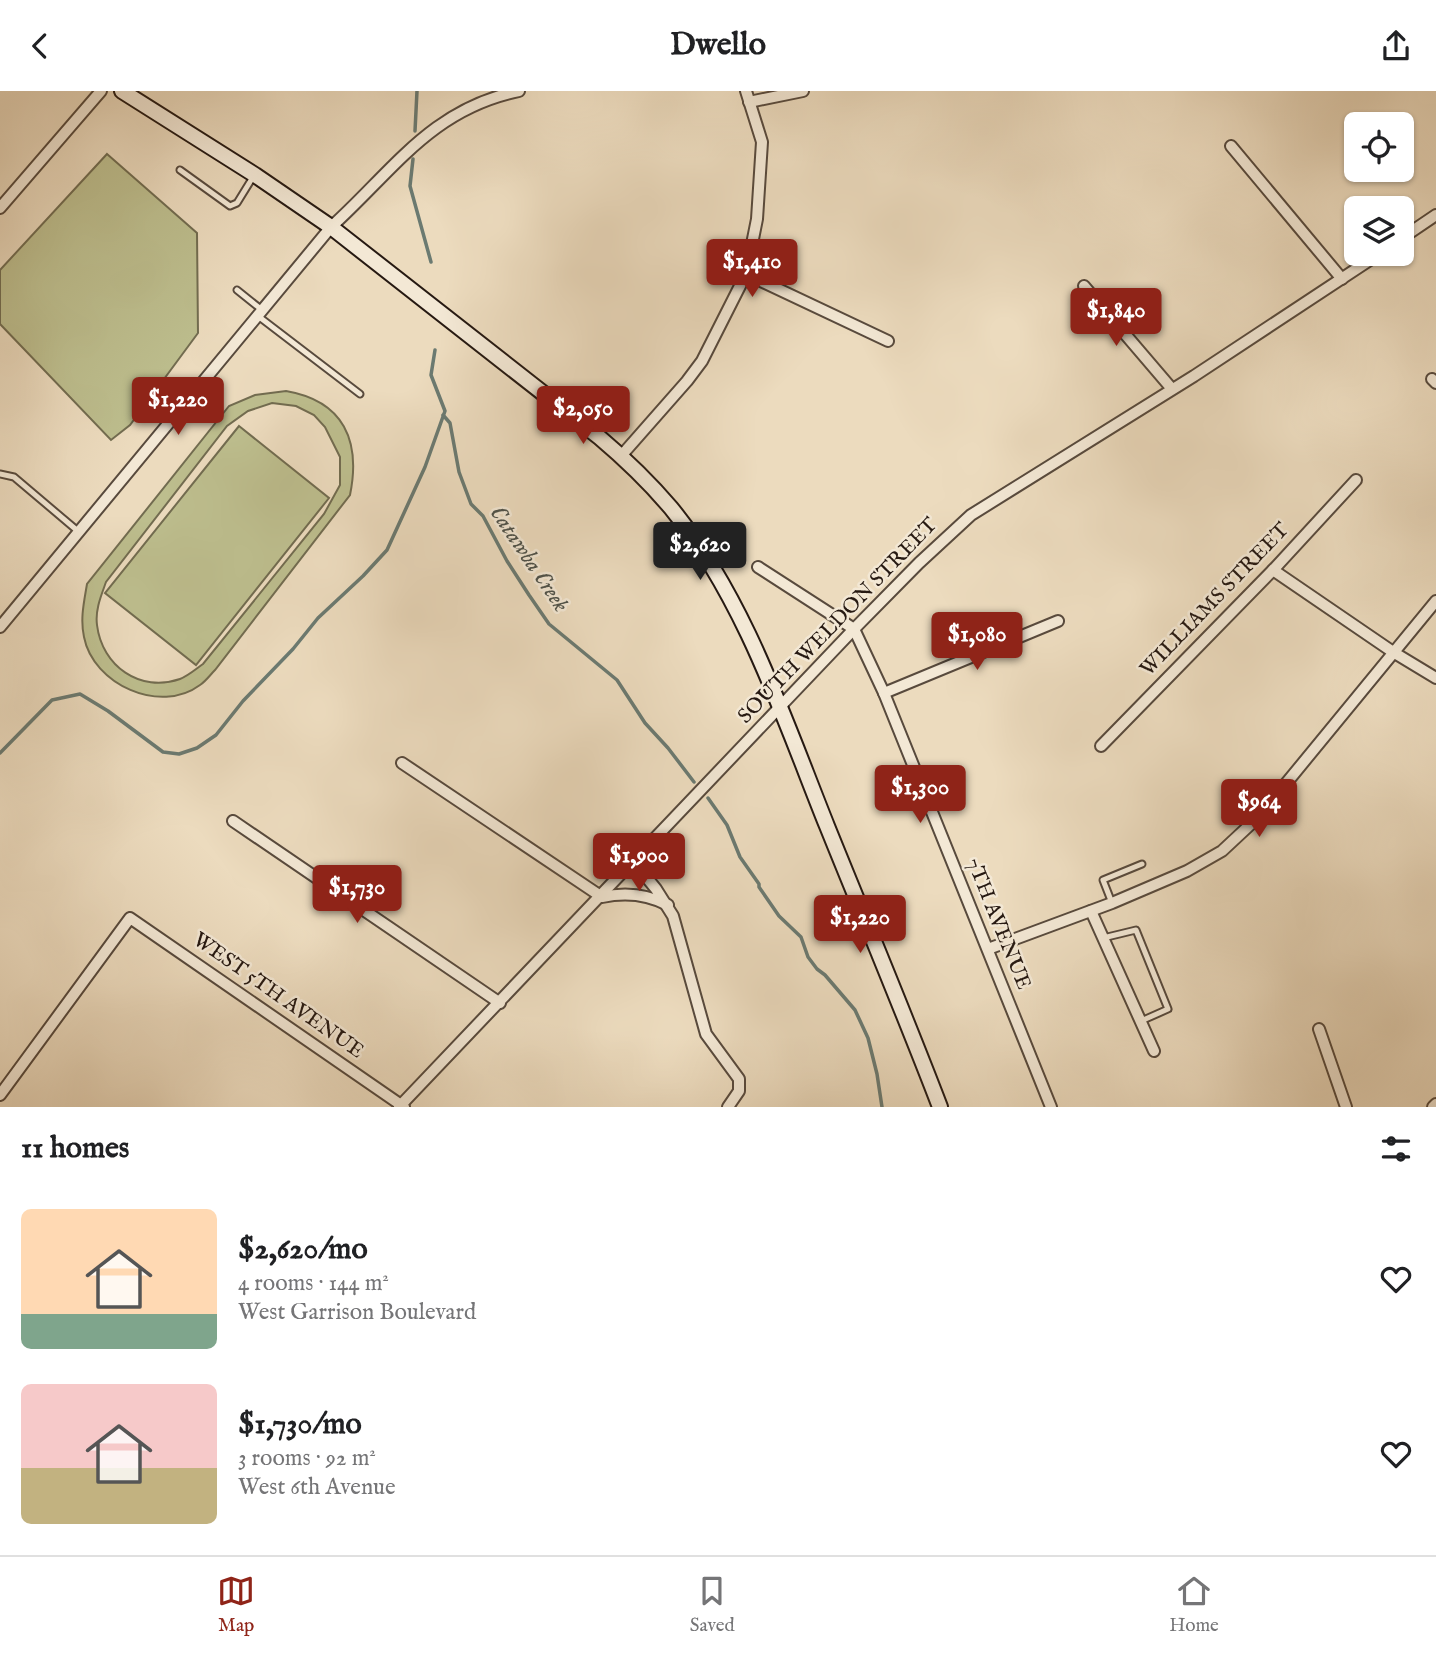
<!DOCTYPE html>
<meta charset="utf-8">
<style>
:root{--surface:#fff;--page:#f6f6f6;--text:#202124;--muted:#757577;--line:#e0e0e0;--accent:#8f2418}
body{margin:0;font-family:"IM FELL English",serif;background:var(--page);color:var(--text);height:100vh;display:flex;flex-direction:column;font-size:26px;white-space:nowrap}
*{box-sizing:border-box;margin:0}
p{font-size:23px;color:var(--muted)}
.icon{flex:none;width:38px;height:38px;fill:none;stroke:currentColor;stroke-width:2;stroke-linecap:round;stroke-linejoin:round}
.map{position:relative;height:1016px;overflow:hidden}
.drawer{display:flex;flex-direction:column;background:var(--surface);flex:1}
.drawer>*{flex:none}
.fabs{position:absolute;left:1344px;top:21px;display:grid;gap:14px}
.fabs a{display:grid;place-items:center;width:70px;height:70px;border-radius:10px;background:var(--surface);box-shadow:0 2px 5px #0004;font-size:35px}
.price{position:absolute;translate:-50% -60px;padding:0 16px;border-radius:7px;background:var(--accent);color:#fff;font-size:23px;line-height:46px;filter:drop-shadow(0 2px 4px #0008)}
.price::after{content:'';position:absolute;left:50%;top:42px;width:21px;height:16px;margin-left:-10px;background:inherit;clip-path:polygon(0 0,100% 0,50% 100%)}
.price.on{background:#222;color:#fff}
ul{padding:0;list-style:none}
li{display:flex;align-items:center;gap:21px;height:175px;padding:0 21px}
li span{display:grid;place-items:center;flex:none;width:196px;height:140px;border-radius:10px;color:#555}
li>.icon{margin-inline-start:auto}
span .icon{width:84px;height:84px;fill:#fffc;stroke-width:1}
li b{font-size:30px}
h2{display:flex;justify-content:space-between;align-items:center;height:84px;padding:0 21px;font-size:30px}
header{display:flex;justify-content:space-between;align-items:center;height:91px;padding:0 21px;background:var(--surface);font-size:32px;font-weight:800}
.tab-bar{display:flex;justify-content:space-around;align-items:center;height:98px;border-top:2px solid var(--line);background:var(--surface);font-size:19px;color:var(--muted)}
.tab-bar a{display:grid;justify-items:center;gap:4px}
.tab-bar .on{color:var(--accent)}
.map>svg:first-child{display:block}
</style>
<header><svg class="icon" aria-label="back" viewBox="0 0 24 24"><path d="M15 5l-7 7 7 7"/></svg>Dwello<svg class="icon" aria-label="share" viewBox="0 0 24 24"><path d="M12 15V3M7 8l5-5 5 5M5 13v7h14v-7"/></svg></header>
<div class="map">
<svg width="1436" height="1016" viewBox="0 0 1436 1016">
<rect width="100%" height="100%" fill="#ecdbbe"/>
<filter id="stains"><feTurbulence type="fractalNoise" baseFrequency=".00286" numOctaves="4"/><feColorMatrix values="0 0 0 0 .2 0 0 0 0 .09 0 0 0 0 .02 0 0 0 .5 -.17"/></filter>
<radialGradient id="worn" r=".72"><stop offset=".6" stop-color="#630" stop-opacity="0"/><stop offset="1" stop-color="#630" stop-opacity=".3"/></radialGradient>
<g fill="#bdbe8e" stroke="#726c50" stroke-width="2" fill-rule="evenodd">
<polygon points="107,63 197,142 198,242 130,334 111,349 0,233 0,179"/>
<path d="M286,300C344,310 361,350 350,404L215,579C210,584 206,590 200,594C160,624 93,593 84,546C80,528 84,511 87,493L229,315L255,304ZM272,312L296,315L314,324L325,336L340,366V394L324,423L203,573C196,578 188,585 180,588C140,602 102,575 97,534C95,519 101,505 106,491L227,335L248,320Z"/>
<polygon points="239,335 329,407 196,574 105,502"/>
</g>
<g fill="none" stroke-linecap="round" stroke-linejoin="round">
<g stroke="#6b7a71" stroke-width="3.5">
<polyline points="415,40 417,0"/>
<polyline points="413,68 410,95 431,171"/>
<polyline points="443,324 450,332 459,381 471,413 483,425 507,470 529,504 549,533 617,589 645,632 668,657 694,691"/>
<polyline points="0,662 52,609 80,603 108,620 163,661 179,663 197,657 216,644 243,610 293,558 318,527 363,485 387,459 425,376 445,320 431,284 435,259"/>
<polyline points="708,707 727,734 740,766 759,793 759,796 779,825 801,846 808,866 817,878 825,884 855,919 868,947 877,983 882,1016"/>
</g>
<g stroke="#584a3d" stroke-width="9">
<g id="lane">
<polyline points="180,79 230,115 237,112 253,86"/>
<polyline points="237,199 262,219"/>
<polyline points="258,225 360,303"/>
<polyline points="0,383 14,386 79,441"/>
<polyline points="1112,812 1103,789 1142,773"/>
<polyline points="1103,847 1136,839 1168,918 1141,930"/>
</g>
</g>
<g stroke="#584a3d" stroke-width="14">
<g id="street">
<polyline points="749,11 803,0"/>
<polyline points="1231,55 1342,188"/>
<polyline points="0,117 101,0"/>
<polyline points="1402,147 1436,124"/>
<polyline points="746,183 888,250"/>
<polyline points="1084,195 1172,298"/>
<polyline points="1432,288 1436,292"/>
<polyline points="621,365 687,290 702,270 746,183 757,128 762,51 746,0"/>
<polyline points="758,476 854,538 884,602 1051,1016"/>
<polyline points="1273,479 1393,561 1436,587"/>
<path d="M0,536L331,136C393,80 431,18 519,0"/>
<polyline points="884,602 1058,530"/>
<polyline points="1101,655 1273,479 1356,389"/>
<path d="M402,672L602,806C625,801 647,803 668,814"/>
<polyline points="233,730 500,912"/>
<polyline points="634,771 656,798 673,825 706,943 739,988 739,1000 728,1016"/>
<polyline points="1091,820 1154,960"/>
<polyline points="988,858 1112,812 1187,780 1222,760 1252,732 1279,701 1436,510"/>
<polyline points="1319,938 1346,1016"/>
<polyline points="0,1004 130,827 404,1016"/>
<polyline points="399,1016 854,538 919,472 971,424 1194,285 1379,163"/>
<polyline points="1433,1016 1436,1013"/>
</g>
</g>
<g stroke="#261912" stroke-width="18">
<path id="secondary" d="M122,0L255,84L331,136L599,346C625,368 649,391 671,417C745,508 784,628 827,735C865,829 904,922 940,1016"/>
</g>
<use href="#lane" stroke="#f3e8d5" stroke-width="5"/>
<use href="#street" stroke="#f3e8d5" stroke-width="10"/>
<use href="#secondary" stroke="#f3e8d5" stroke-width="14"/>
</g>
<g text-anchor="middle" dominant-baseline="central" stroke-width="5" stroke-linejoin="round" paint-order="stroke">
<g font-size="21" fill="#261912" stroke="#f3e8d5">
<text transform="translate(1215 509) rotate(-46)">WILLIAMS STREET</text>
<text transform="translate(838 530) rotate(-46)">SOUTH WELDON STREET</text>
<text transform="translate(998 833) rotate(68)">7TH AVENUE</text>
<text transform="translate(278 905) rotate(35)">WEST 5TH AVENUE</text>
</g>
<g font-size="23" font-style="italic" fill="#4e524a" stroke="#f3e8d5">
<text transform="translate(529 468) rotate(56)">Catawba Creek</text>
</g>
</g>
<rect width="100%" height="100%" filter="url(#stains)"/>
<rect width="100%" height="100%" fill="url(#worn)"/>
</svg>
<div class="fabs">
<a><svg class="icon" aria-label="locate" viewBox="0 0 24 24"><circle cx="12" cy="12" r="6"/><path d="M12 2v4M12 18v4M2 12h4M18 12h4"/></svg></a>
<a><svg class="icon" aria-label="layers" viewBox="0 0 24 24"><path d="M12 4l9 5-9 5-9-5zM3 14l9 5 9-5"/></svg></a>
</div>
<b class="price" style="left:752px;top:208px">$1,410</b>
<b class="price" style="left:1116px;top:257px">$1,840</b>
<b class="price" style="left:178px;top:346px">$1,220</b>
<b class="price" style="left:583px;top:355px">$2,050</b>
<b class="price on" style="left:700px;top:491px">$2,620</b>
<b class="price" style="left:977px;top:581px">$1,080</b>
<b class="price" style="left:920px;top:734px">$1,300</b>
<b class="price" style="left:1259px;top:748px">$964</b>
<b class="price" style="left:639px;top:802px">$1,900</b>
<b class="price" style="left:357px;top:834px">$1,730</b>
<b class="price" style="left:860px;top:864px">$1,220</b>
</div>
<section class="drawer">
<h2>11 homes<svg class="icon" aria-label="filters" viewBox="0 0 24 24"><path d="M4 7h16M4 17h16"/><circle cx="9" cy="7" r="2"/><circle cx="15" cy="17" r="2"/></svg></h2>
<ul>
<li><span style="background:linear-gradient(#ffd9b3 75%,#7fa58c 0)"><svg class="icon" aria-label="home" viewBox="0 0 24 24"><path d="M3 11l9-7 9 7M6 9v11h12V9"/></svg></span><div><b>$2,620/mo</b><p>4 rooms · 144 m²</p><p>West Garrison Boulevard</p></div><svg class="icon" aria-label="heart" viewBox="0 0 24 24"><path d="M12 20l-8-8c-3-5 5-10 8-4 3-6 11-1 8 4z"/></svg></li>
<li><span style="background:linear-gradient(#f6c9c9 60%,#c2b280 0)"><svg class="icon" aria-label="home" viewBox="0 0 24 24"><path d="M3 11l9-7 9 7M6 9v11h12V9"/></svg></span><div><b>$1,730/mo</b><p>3 rooms · 92 m²</p><p>West 6th Avenue</p></div><svg class="icon" aria-label="heart" viewBox="0 0 24 24"><path d="M12 20l-8-8c-3-5 5-10 8-4 3-6 11-1 8 4z"/></svg></li>
</ul>
</section>
<nav class="tab-bar">
<a class="on"><svg class="icon" aria-label="map" viewBox="0 0 24 24"><path d="M3 6l6-2 6 2 6-2v14l-6 2-6-2-6 2zM9 4v14M15 6v14"/></svg>Map</a>
<a><svg class="icon" aria-label="saved" viewBox="0 0 24 24"><path d="M7 4h10v16l-5-4-5 4z"/></svg>Saved</a>
<a><svg class="icon" aria-label="home" viewBox="0 0 24 24"><path d="M3 11l9-7 9 7M6 9v11h12V9"/></svg>Home</a>
</nav>
